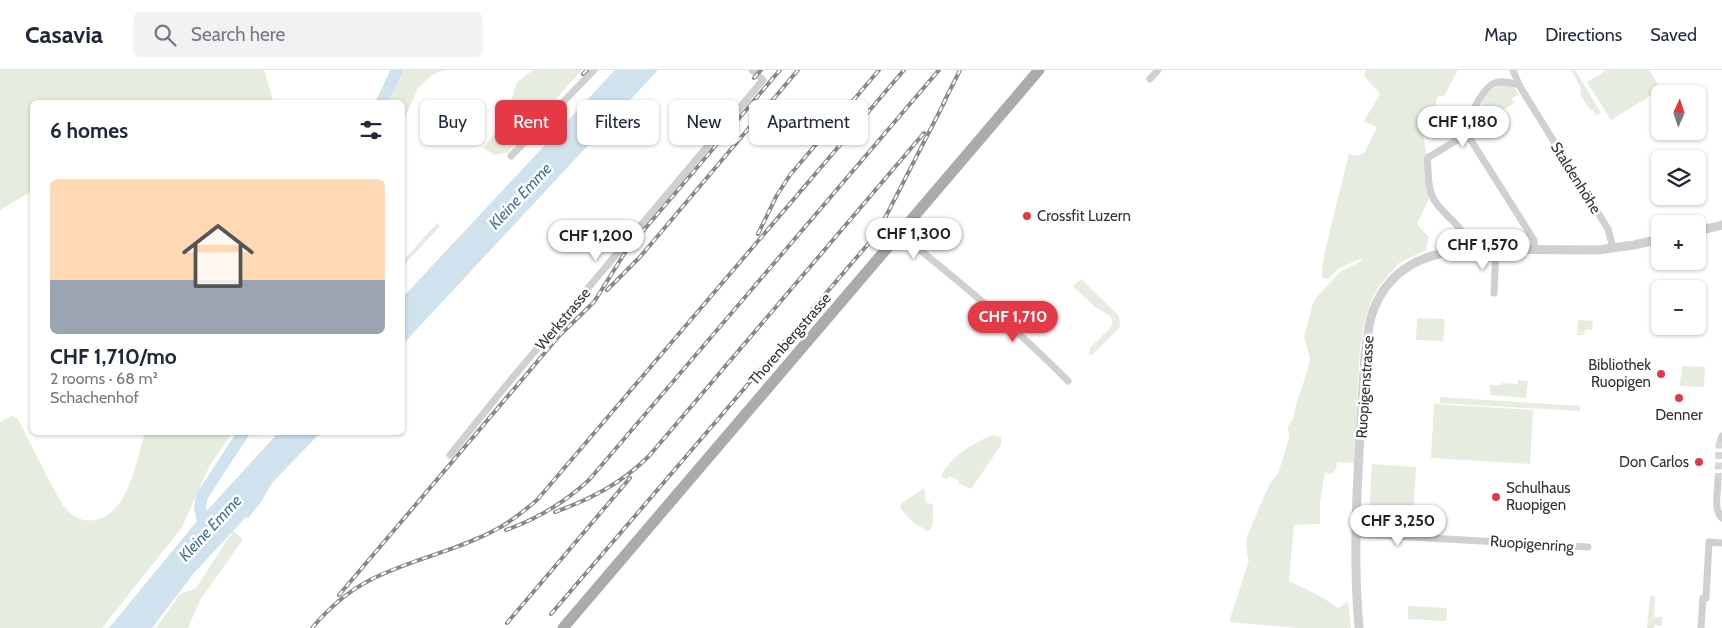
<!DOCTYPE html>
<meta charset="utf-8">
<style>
:root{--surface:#fff;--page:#f2f2f3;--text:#1f2937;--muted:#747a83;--line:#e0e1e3;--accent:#e63946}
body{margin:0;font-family:Cabin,sans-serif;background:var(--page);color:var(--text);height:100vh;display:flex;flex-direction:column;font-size:19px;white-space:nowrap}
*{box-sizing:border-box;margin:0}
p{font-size:16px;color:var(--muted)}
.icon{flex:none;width:28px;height:28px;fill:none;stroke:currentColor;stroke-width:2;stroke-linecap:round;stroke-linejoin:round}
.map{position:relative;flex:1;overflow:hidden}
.sheet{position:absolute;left:30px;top:30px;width:375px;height:335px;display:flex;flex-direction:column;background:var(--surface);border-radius:8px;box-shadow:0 1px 4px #0004}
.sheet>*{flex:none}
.banner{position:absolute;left:420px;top:30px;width:475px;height:45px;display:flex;gap:10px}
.needle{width:32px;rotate:3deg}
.controls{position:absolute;left:1651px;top:15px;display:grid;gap:10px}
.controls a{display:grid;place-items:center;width:55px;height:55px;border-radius:8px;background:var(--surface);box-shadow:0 1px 4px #0004;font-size:25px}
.price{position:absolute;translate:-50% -42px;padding:0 11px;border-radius:18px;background:#fff;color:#222;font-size:16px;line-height:32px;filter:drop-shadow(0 1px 2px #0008)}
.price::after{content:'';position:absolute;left:50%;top:30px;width:15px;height:11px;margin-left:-8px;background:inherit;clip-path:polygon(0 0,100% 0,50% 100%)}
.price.on{background:var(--accent);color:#fff}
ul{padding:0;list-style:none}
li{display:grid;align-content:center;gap:10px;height:265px;padding:0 20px}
li span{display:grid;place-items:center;height:155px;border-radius:8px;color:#555}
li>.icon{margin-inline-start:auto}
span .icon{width:90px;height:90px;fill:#fffc;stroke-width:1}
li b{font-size:21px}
h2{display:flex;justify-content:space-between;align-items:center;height:60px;padding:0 20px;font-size:21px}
.chip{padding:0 18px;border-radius:8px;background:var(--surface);box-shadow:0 1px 4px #0004;font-size:18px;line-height:45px}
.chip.on{background:var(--accent);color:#fff}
header{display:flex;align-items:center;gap:30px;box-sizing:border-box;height:70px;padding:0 25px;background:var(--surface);border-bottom:1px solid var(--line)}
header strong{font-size:24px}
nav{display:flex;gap:28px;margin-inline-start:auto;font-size:18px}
.search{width:350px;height:45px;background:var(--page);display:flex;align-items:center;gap:12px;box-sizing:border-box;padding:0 18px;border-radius:8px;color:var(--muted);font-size:19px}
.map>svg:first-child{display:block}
</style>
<header>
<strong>Casavia</strong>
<div class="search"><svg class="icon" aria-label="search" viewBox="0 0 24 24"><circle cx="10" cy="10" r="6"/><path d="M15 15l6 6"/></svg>Search here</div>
<nav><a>Map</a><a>Directions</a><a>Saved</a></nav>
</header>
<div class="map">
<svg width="1722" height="558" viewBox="0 0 1722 558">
<rect width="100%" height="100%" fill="#fff"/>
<g fill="#e6ecdf">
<polygon points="0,0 264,0 272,26 273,32 32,32 32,121 0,140"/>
<polygon points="404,0 444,0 432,5 418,18 403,52 402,32 387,32"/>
<polygon points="533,0 582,0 508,82 495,85 483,78 505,49 517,12"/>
<polygon points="1367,0 1458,0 1444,26 1438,26 1433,42 1435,43 1423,65 1427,86 1430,126 1417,154 1430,169 1428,169 1426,180 1399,193 1379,216 1373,227 1366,245 1360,276 1354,393 1337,392 1336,400 1331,404 1325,402 1320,432 1320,454 1294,455 1289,511 1320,526 1338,538 1348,532 1351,558 1297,558 1229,552 1249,490 1248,489 1246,475 1247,467 1264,426 1271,412 1278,404 1289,368 1288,357 1294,346 1296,335 1308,299 1310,288 1304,267 1312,236 1316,228 1340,202 1361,191 1362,188 1338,199 1328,209 1322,207 1322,199 1325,181 1349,84 1358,86 1365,82 1377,57 1364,51 1380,24 1364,6 1364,4"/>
<polygon points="1571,0 1575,0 1601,43 1596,45 1593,40 1591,41 1580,24 1581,18"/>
<polygon points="1607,0 1649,0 1661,19 1611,50 1587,12"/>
<path d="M1506,14L1516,19L1518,25L1511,29L1515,33L1495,44L1490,38L1485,39L1482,33C1487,20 1493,16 1506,14Z"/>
<polygon points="437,153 440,156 403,196 403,191"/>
<polygon points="1081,209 1119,246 1120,257 1092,285 1089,284 1090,278 1112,256 1112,250 1110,246 1095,237 1073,216"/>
<polygon points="1417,248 1445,249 1443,271 1416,270"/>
<polygon points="1578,250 1593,251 1592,260 1585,260 1584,265 1577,265"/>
<polygon points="1682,296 1705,297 1704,317 1680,316"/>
<polygon points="1518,310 1528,311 1526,328 1490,325 1490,315 1502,315 1502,313 1518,314"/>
<polygon points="1440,327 1580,336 1580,341 1440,333"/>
<polygon points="1434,334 1533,340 1530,394 1431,388"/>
<path d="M12,346L18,349C29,371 40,393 51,414C57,424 61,435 70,443C87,458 110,449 121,431C134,411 138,385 145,363H232L210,395L182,457L102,558H0V352Z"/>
<path d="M992,365L1001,367V375L971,419L958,413L959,410L949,406L947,409L941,407C949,387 974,373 992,365Z"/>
<polygon points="1372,394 1416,397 1413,449 1369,447"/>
<polygon points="924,418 926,432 933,435 933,453 929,461 927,461 912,451 900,438 901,434"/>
<polygon points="233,461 243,469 200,530 188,558 156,558 180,524 196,518"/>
<polygon points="1650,526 1655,526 1654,547 1662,547 1662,556 1654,555 1654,558 1647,558"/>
<polygon points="1408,536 1447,538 1446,551 1408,549"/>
</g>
<g fill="#cfe2ee">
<polygon points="615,0 658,0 403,274 403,227"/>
<polygon points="278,363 320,363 272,413 261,432 248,448 246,447 194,503 152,558 109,558 193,456"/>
</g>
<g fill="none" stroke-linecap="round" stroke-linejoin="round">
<g stroke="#cfe2ee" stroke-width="12">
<polyline points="382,32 397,0"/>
<polyline points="205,462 200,437 202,426 244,362"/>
</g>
<polyline stroke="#d6d6d6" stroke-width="7" stroke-dasharray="7 3.5" stroke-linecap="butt" points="1718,410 1719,375 1721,369"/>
<g stroke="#d0d0d0" stroke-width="7">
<polyline points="1513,0 1519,15 1608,159 1613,178"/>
<polyline points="1150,9 1158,0"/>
<path d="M1519,15C1511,13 1503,10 1495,13C1483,17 1465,52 1467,64L1534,170L1535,180"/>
<path d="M1467,64L1429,87L1427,89C1429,101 1427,117 1433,128C1444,148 1464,153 1469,179"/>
<polyline points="511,86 594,0"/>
<path d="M900,164C958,210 1016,258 1068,311"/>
<polyline points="1494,223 1496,179"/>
<polyline points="1721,369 1722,366"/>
<polyline points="450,385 504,318 763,10 752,0"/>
<path d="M1718,410C1718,422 1713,440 1722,448"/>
<polyline points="1357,464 1588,477"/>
<polyline points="1701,558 1703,528 1706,528 1709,472 1722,473"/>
</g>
<g stroke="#d0d0d0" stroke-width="9">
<polyline points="1698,161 1722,155"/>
<path d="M1359,558C1351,467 1360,375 1365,285C1367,272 1368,259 1371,247C1386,199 1423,183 1469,179L1598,180L1634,175L1660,169"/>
</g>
<polyline stroke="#ababab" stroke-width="11" points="563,558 1039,0"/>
<g stroke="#888" stroke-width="4">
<g id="rail">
<polyline points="583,4 587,0"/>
<polyline points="754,8 761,0"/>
<polyline points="943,34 960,0"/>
<polyline points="758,164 777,125 790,105 879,0"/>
<polyline points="607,220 640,187 798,0"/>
<path d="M555,442C591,429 622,413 649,386L924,63"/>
<path d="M506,460C537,449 564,433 589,410L939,0"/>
<polyline points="339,525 559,266 594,232 626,181 780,0"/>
<polyline points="551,544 869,173 885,148 946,29"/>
<polyline points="507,553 630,408"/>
<path d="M312,558C328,539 347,522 370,510C411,489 457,481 497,459C512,451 524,441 537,430L904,0"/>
</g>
</g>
<use href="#rail" stroke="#fff" stroke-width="2" stroke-dasharray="5.5" stroke-linecap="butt"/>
</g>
<g fill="#e63946" stroke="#fff" stroke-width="2">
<circle cx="1027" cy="146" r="5"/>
<circle cx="1661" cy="304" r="5"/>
<circle cx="1679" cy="328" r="5"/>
<circle cx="1699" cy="392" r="5"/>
<circle cx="1496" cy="427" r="5"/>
</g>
<g text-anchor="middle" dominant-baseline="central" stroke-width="5" stroke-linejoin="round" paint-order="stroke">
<g font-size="15" fill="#333" stroke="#fff">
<text transform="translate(1576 108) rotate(58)">Staldenhöhe</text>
<text transform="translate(563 249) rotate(-50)">Werkstrasse</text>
<text transform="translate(790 269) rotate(-49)">Thorenbergstrasse</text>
<text transform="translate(1365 317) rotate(-86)">Ruopigenstrasse</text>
<text transform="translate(1532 474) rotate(4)">Ruopigenring</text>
</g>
<g font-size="15" fill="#333" stroke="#fff" text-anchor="start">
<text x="1037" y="146">Crossfit Luzern</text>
<text x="1651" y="295" text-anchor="end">Bibliothek<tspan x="1651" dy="17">Ruopigen</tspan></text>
<text x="1679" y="345" text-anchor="middle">Denner</text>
<text x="1689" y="392" text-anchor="end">Don Carlos</text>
<text x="1506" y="418">Schulhaus<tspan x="1506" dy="17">Ruopigen</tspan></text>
</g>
<g font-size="16" font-style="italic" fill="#3f7597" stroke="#fff">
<text transform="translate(520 126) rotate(-47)">Kleine Emme</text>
<text transform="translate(210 458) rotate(-47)">Kleine Emme</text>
</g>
</g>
</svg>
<div class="controls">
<a><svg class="needle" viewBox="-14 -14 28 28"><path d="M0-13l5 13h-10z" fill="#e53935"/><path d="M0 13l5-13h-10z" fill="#747a83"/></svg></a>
<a><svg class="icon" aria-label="layers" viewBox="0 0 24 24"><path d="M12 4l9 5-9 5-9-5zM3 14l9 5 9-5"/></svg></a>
<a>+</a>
<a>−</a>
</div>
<b class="price" style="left:1463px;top:78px">CHF 1,180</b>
<b class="price" style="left:914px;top:190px">CHF 1,300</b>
<b class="price" style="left:596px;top:192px">CHF 1,200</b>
<b class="price" style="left:1483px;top:201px">CHF 1,570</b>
<b class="price on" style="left:1013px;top:273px">CHF 1,710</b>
<b class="price" style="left:1398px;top:477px">CHF 3,250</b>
<div class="banner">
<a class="chip">Buy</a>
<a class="chip on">Rent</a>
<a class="chip">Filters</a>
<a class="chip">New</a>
<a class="chip">Apartment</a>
</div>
<section class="sheet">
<h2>6 homes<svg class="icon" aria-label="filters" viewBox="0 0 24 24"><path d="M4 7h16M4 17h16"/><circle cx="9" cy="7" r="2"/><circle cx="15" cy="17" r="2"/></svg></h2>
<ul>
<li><span style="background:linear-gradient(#ffd9b3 65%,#9aa5b1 0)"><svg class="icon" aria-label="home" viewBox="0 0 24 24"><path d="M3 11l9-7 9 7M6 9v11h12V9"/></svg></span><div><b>CHF 1,710/mo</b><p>2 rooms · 68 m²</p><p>Schachenhof</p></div></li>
</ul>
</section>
</div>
